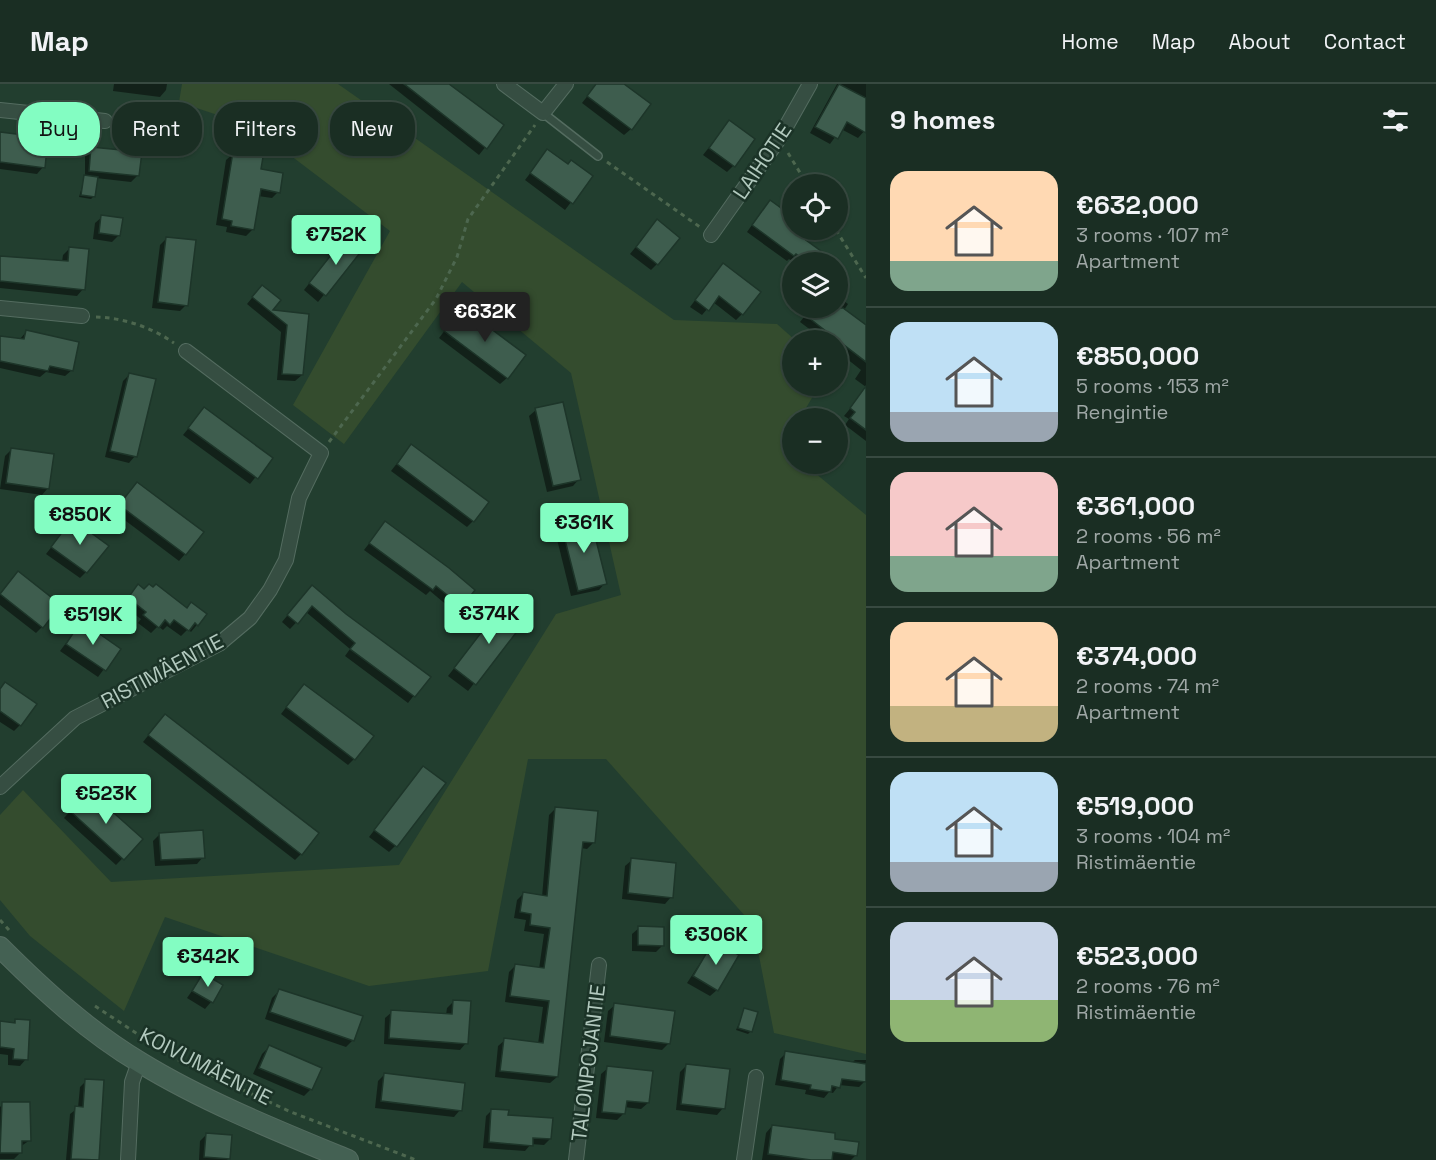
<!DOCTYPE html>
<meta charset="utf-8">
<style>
:root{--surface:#1a2e23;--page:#23362b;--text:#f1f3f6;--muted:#9fa8a6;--line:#384a41;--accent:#83fdc2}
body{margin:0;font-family:"Space Grotesk",sans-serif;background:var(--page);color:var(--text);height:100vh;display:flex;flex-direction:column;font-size:22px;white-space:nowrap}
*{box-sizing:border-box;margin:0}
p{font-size:20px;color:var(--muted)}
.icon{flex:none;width:33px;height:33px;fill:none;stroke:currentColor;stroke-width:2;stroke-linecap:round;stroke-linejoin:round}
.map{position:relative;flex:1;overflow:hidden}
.details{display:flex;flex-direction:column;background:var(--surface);width:570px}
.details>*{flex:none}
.guide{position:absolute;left:18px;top:18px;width:570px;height:54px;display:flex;gap:12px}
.buttons{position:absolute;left:782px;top:90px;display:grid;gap:12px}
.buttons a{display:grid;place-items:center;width:66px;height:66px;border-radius:50%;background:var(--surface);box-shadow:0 2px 4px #0004,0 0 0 2px var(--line);font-size:30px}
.price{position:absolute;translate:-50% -51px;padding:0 14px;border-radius:6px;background:var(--accent);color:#111;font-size:20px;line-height:39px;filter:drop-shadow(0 2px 3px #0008)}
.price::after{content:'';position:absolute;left:50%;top:36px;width:18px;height:14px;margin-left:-9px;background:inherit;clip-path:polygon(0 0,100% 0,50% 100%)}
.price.current{background:#222;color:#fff}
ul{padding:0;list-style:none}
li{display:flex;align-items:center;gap:18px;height:150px;padding:0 24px}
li+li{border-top:2px solid var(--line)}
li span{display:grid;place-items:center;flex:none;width:168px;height:120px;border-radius:18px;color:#555}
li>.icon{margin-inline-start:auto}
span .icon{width:72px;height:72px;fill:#fffc;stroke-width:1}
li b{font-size:26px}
h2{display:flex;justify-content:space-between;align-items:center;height:72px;padding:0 24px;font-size:26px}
.chip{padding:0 21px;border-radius:24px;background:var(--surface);box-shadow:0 2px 4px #0004,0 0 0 2px var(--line);font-size:21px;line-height:54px}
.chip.current{background:var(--accent);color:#111}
header{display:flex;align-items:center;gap:36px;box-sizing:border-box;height:84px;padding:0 30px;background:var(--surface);border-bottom:2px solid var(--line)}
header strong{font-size:28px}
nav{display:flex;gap:33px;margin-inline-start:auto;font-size:21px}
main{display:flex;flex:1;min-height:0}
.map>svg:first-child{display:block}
</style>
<header>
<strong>Map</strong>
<nav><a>Home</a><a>Map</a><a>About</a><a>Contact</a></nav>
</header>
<main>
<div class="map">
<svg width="866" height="1076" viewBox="0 0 866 1076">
<rect width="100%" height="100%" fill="#223e2f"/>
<polygon fill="#344c2e" points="182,0 338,0 674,236 777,240 795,256 792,256 792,302 819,302 800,334 792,334 792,349 784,363 792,370 792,380 804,380 866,431 866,970 774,949 753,841 606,675 528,675 488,887 369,902 165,833 124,927 30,852 0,816 0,731 23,706 111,798 399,781 556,530 621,511 571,289 462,198 344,360 293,321 390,147 253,43 179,18"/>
<g fill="#0007">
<polygon points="114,0 167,0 166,6 160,13 113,7"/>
<polygon points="389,0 449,0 502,42 479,71"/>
<polygon points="597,0 622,0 631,45 624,51 582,19"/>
<polygon points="837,0 866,0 866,45 858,54 841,45 830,60 810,49"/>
<polygon points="729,38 733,82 727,88 703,71"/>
<polygon points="0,50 43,83 37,90 0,85"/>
<polygon points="92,65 138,91 131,98 96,94 94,112 91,115 79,113 85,93 85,71"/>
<polygon points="547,67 568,82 591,92 565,126 525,96"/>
<polygon points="233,70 259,87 278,108 272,114 258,112 253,145 246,152 226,148 227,143 216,141 226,76"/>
<polygon points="764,124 792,134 792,146 811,147 804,156 826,172 821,178 793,178 789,175 787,177 747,148"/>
<polygon points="102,133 119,151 112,158 93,155 95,139"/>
<polygon points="651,144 657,180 651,186 630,170"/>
<polygon points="167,154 186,221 180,227 152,224 160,161"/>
<polygon points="340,160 361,165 318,218 304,206"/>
<polygon points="69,165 83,205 77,212 0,204 0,173 62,178 63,171"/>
<polygon points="717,187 742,230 736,236 713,218 702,231 690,223"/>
<polygon points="256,209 279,216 270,228 307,231 302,291 295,297 277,296 281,248 247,220"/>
<polygon points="837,212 848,220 844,226 866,243 866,303 855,295 861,286 837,267 837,256 824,256 800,238 811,224 837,224"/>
<polygon points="456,232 507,294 500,300 439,254"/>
<polygon points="26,248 72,286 65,292 46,288 40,293 0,284 0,253 20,255"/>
<polygon points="130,290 135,372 129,379 105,373 123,297"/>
<polygon points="866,305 866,357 845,341 849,335 844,332"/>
<polygon points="204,325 271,374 250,400 183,351"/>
<polygon points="536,326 579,395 573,402 547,408 529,332"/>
<polygon points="11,366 48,404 42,411 0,405 5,372"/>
<polygon points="405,369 473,437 467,443 391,387"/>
<polygon points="137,400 185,470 179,477 114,428"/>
<polygon points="72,437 86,488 80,494 46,470"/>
<polygon points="385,439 461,522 455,528 430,507 426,511 364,466"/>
<polygon points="562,441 605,499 599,506 571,512 555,447"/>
<polygon points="12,496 42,543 36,549 0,521 0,511"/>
<polygon points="138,502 186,525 191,520 205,531 191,548 188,545 181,552 167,542 163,546 158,542 151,549 138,539 141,535 122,521"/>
<polygon points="306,509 345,531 428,593 408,619 345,572 350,565 306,528 290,545 282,538"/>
<polygon points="503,522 523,537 468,607 448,592"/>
<polygon points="81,539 119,565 98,593 60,567"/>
<polygon points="0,605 20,641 14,647 0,638"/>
<polygon points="298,608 354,675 348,681 281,630"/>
<polygon points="159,638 301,770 295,776 143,658"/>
<polygon points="417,691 395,762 389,768 369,753"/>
<polygon points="82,714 141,755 116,781 64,734"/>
<polygon points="556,724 593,759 587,765 581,764 557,993 550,999 495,993 498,962 505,956 538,960 543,923 505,918 509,888 515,882 539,885 544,850 524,847 526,836 514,834 517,816 523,810 542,813 549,731"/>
<polygon points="160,750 203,773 197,780 155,782 153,757"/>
<polygon points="632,776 671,813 665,820 622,815 625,782"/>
<polygon points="639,844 663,861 656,868 632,867 632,850"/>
<polygon points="714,858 717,906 710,912 687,899"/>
<polygon points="203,891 211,918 205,925 187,914"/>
<polygon points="279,907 353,956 346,963 265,935 272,914"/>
<polygon points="453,918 466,959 460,966 384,960 385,934 392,928 446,931 447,924"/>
<polygon points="615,921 669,959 662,966 604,958 608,927"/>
<polygon points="745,926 751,947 748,950 736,946"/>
<polygon points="16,936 26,975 20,982 8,981 8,971 0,970 0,939 12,940"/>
<polygon points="269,963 311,1005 304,1012 253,990 262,970"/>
<polygon points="786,969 851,979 855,976 866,976 865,997 859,1003 839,1001 833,1009 829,1008 824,1014 805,1010 806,1006 775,1001 780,975"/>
<polygon points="687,981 723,1024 717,1031 676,1026 680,988"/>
<polygon points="608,984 648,1019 641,1025 624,1023 623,1030 617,1036 596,1034 601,990"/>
<polygon points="384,991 460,1026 454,1033 375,1024 378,997"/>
<polygon points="86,997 102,998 98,1076 66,1076 70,1030 78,1024 80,1003"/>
<polygon points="3,1020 30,1056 20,1063 21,1068 14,1075 0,1075 0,1023"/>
<polygon points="492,1026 507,1032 550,1055 544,1061 531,1060 525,1067 483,1064 486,1032"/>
<polygon points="772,1042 833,1056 856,1071 851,1076 762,1076 766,1049"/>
<polygon points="206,1051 229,1074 227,1076 199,1076 200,1057"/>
</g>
<g fill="#3e5d4e" stroke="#1d3529" stroke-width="1.5">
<polygon points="404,0 449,0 504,41 487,65"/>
<polygon points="596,0 624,0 651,20 632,46 587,12"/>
<polygon points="839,0 866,14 866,49 847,38 838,55 815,43"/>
<polygon points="729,36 755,55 735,83 709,64"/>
<polygon points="0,48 48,54 45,84 0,78"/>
<polygon points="91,63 142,68 139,92 89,87"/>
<polygon points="547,65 568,80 571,76 593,92 573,120 530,89"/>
<polygon points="233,68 263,73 261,85 283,89 280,109 261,105 254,146 231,142 232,137 222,135"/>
<polygon points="84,91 98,93 95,113 81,111"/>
<polygon points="770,116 792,132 792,146 814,146 806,156 836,178 807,178 796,170 794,172 752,141"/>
<polygon points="101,131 123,134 120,152 99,149"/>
<polygon points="657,135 680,154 658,181 636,163"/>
<polygon points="346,152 363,165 326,212 309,199"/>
<polygon points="166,153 196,156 188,222 158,218"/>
<polygon points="69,163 89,165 85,206 0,197 0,172 68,177"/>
<polygon points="723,179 761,208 743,231 719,212 709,227 695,216"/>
<polygon points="262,201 281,216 273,226 309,230 303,291 282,290 287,241 252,213"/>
<polygon points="462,223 526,271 508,295 444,247"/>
<polygon points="796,224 843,224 866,241 866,278"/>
<polygon points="26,246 79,258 73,287 50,282 48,287 0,277 0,252 24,255"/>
<polygon points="129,289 156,295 137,373 110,367"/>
<polygon points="866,302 866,346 850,334 855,328 850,324"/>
<polygon points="563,318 581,396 553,402 535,324"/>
<polygon points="204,323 273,374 258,395 188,344"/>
<polygon points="411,360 489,418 474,438 397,380"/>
<polygon points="11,364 54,370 49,405 6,399"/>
<polygon points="137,398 204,448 186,471 119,421"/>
<polygon points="590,432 607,500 578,507 561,440"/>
<polygon points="72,435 109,462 87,489 51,463"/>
<polygon points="385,437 449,484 475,506 462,523 436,502 433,506 369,459"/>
<polygon points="18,487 61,521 43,544 0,510"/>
<polygon points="138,500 144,505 149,500 153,503 156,500 187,524 191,518 207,530 198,542 195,539 189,547 174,536 170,541 165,536 159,544 143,531 146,528 128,514"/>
<polygon points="312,501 346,530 431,593 415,613 350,565 355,559 312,522 298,540 287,531"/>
<polygon points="503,520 525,537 476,601 454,584"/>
<polygon points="81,537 121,565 106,587 66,560"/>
<polygon points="5,598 37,620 21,642 0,627 0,605"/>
<polygon points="304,600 374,652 355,676 286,623"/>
<polygon points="165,630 319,749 302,771 148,651"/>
<polygon points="423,682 446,699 397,763 374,746"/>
<polygon points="88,706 143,755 124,776 70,727"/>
<polygon points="555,723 598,727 595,759 583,758 558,993 500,987 504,954 543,959 549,917 510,912 515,880 544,884 550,844 530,841 531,830 520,828 523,808 547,812"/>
<polygon points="203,746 205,774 161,776 159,749"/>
<polygon points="631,774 676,779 673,814 628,809"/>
<polygon points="638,842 664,843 664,862 638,861"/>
<polygon points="714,856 739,871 718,907 693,892"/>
<polygon points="203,889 223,901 213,919 192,907"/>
<polygon points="279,905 363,932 354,957 270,928"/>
<polygon points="453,916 471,917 468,960 389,954 391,926 452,930"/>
<polygon points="614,919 675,927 670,960 610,952"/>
<polygon points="744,924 758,928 752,948 738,944"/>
<polygon points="15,935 30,936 28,976 13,975 14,965 0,963 0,937 15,939"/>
<polygon points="269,961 322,984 312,1006 259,984"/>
<polygon points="785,967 866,980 866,998 842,995 840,1004 832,1002 831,1008 810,1005 811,1001 781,996"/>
<polygon points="686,980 730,985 725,1025 681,1020"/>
<polygon points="607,982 653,987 649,1019 627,1017 625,1030 602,1028"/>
<polygon points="384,989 465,999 462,1027 381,1017"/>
<polygon points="85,995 104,996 99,1076 71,1075 75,1022 83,1023"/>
<polygon points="2,1018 30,1018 31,1057 22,1057 22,1069 0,1069"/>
<polygon points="491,1025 509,1026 508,1031 553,1034 551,1055 533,1054 533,1062 489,1058"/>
<polygon points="772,1041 835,1049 835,1055 859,1058 857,1072 833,1068 832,1076 811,1076 768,1070"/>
<polygon points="206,1049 232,1051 230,1075 204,1073"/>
</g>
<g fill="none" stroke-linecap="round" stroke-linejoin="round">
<g stroke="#546c60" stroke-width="10">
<polyline id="lane" points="543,29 598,72"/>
</g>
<g stroke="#546c60" stroke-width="16">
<g id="street">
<polyline points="504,0 543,29 566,0"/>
<polyline points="0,26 105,37"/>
<polyline points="711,151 779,55 810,0"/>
<polyline points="0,224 82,232"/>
<polyline points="0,703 75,634 219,560 250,534 270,506 286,476 299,414 321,369 186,267"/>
<polyline points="128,1076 132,998 139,978"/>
<polyline points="576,1076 599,881"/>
<polyline points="744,1076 756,993"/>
</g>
</g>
<g stroke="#546c60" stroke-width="22">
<path id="secondary" d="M0,863C43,906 89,948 141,979C203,1017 280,1048 348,1076"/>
</g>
<g stroke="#4d674f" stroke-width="3" stroke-dasharray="4.5 4.5" stroke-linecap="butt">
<polyline points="788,69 807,100"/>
<polyline points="607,78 700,143"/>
<polyline points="836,146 866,194"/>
<path d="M96,233C124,234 151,243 174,259"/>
<polyline points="329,358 436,215 457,173 468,135 535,41"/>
<polyline points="0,836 9,846"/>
<polyline points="95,922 174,974 291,1028 416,1076"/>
</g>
<use href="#lane" stroke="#364e42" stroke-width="7"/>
<use href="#street" stroke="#364e42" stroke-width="14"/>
<use href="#secondary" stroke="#446153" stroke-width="20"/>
</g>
<g text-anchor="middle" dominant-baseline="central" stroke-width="5" stroke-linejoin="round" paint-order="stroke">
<g font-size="21" fill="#b2c9be" stroke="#1b3327">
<text transform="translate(762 77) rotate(-56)">LAIHOTIE</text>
<text transform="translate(162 587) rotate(-28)">RISTIMÄENTIE</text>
<text transform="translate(588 979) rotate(-83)">TALONPOJANTIE</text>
<text transform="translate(206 982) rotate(27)">KOIVUMÄENTIE</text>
</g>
</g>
</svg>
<div class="buttons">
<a><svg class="icon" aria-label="locate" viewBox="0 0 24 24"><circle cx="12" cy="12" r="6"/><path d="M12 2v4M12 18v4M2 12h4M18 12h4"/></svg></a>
<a><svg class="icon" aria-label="layers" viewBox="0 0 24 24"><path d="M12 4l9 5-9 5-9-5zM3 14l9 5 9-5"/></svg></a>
<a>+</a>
<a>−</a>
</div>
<b class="price" style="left:336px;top:182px">€752K</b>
<b class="price current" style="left:485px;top:259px">€632K</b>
<b class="price" style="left:80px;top:462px">€850K</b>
<b class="price" style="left:584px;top:470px">€361K</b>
<b class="price" style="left:489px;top:561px">€374K</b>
<b class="price" style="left:93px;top:562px">€519K</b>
<b class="price" style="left:106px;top:741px">€523K</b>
<b class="price" style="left:716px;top:882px">€306K</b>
<b class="price" style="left:208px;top:904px">€342K</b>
<div class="guide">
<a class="chip current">Buy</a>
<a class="chip">Rent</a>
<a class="chip">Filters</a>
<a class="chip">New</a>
</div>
</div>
<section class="details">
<h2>9 homes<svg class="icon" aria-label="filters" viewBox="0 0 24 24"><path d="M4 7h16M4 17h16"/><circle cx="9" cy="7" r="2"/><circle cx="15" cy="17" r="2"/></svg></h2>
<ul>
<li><span style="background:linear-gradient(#ffd9b3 75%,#7fa58c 0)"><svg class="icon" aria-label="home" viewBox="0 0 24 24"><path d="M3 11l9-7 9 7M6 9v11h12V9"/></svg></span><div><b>€632,000</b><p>3 rooms · 107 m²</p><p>Apartment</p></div></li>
<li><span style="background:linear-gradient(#bfe0f5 75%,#9aa5b1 0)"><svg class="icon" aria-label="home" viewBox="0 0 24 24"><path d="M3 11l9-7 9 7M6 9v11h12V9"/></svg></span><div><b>€850,000</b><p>5 rooms · 153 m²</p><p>Rengintie</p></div></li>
<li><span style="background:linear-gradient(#f6c9c9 70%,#7fa58c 0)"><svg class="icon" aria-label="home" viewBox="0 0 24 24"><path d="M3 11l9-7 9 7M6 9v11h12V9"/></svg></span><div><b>€361,000</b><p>2 rooms · 56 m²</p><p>Apartment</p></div></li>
<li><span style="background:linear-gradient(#ffd9b3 70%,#c2b280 0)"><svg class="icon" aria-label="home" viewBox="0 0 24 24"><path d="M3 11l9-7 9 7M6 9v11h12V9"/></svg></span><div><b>€374,000</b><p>2 rooms · 74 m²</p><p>Apartment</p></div></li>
<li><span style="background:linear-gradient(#bfe0f5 75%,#9aa5b1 0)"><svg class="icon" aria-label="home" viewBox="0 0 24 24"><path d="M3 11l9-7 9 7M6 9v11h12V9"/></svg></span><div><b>€519,000</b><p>3 rooms · 104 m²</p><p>Ristimäentie</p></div></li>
<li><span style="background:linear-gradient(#c9d6e8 65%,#8fb573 0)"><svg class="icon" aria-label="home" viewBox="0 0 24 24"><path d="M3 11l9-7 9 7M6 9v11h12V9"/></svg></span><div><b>€523,000</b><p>2 rooms · 76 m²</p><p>Ristimäentie</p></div></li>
</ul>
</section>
</main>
